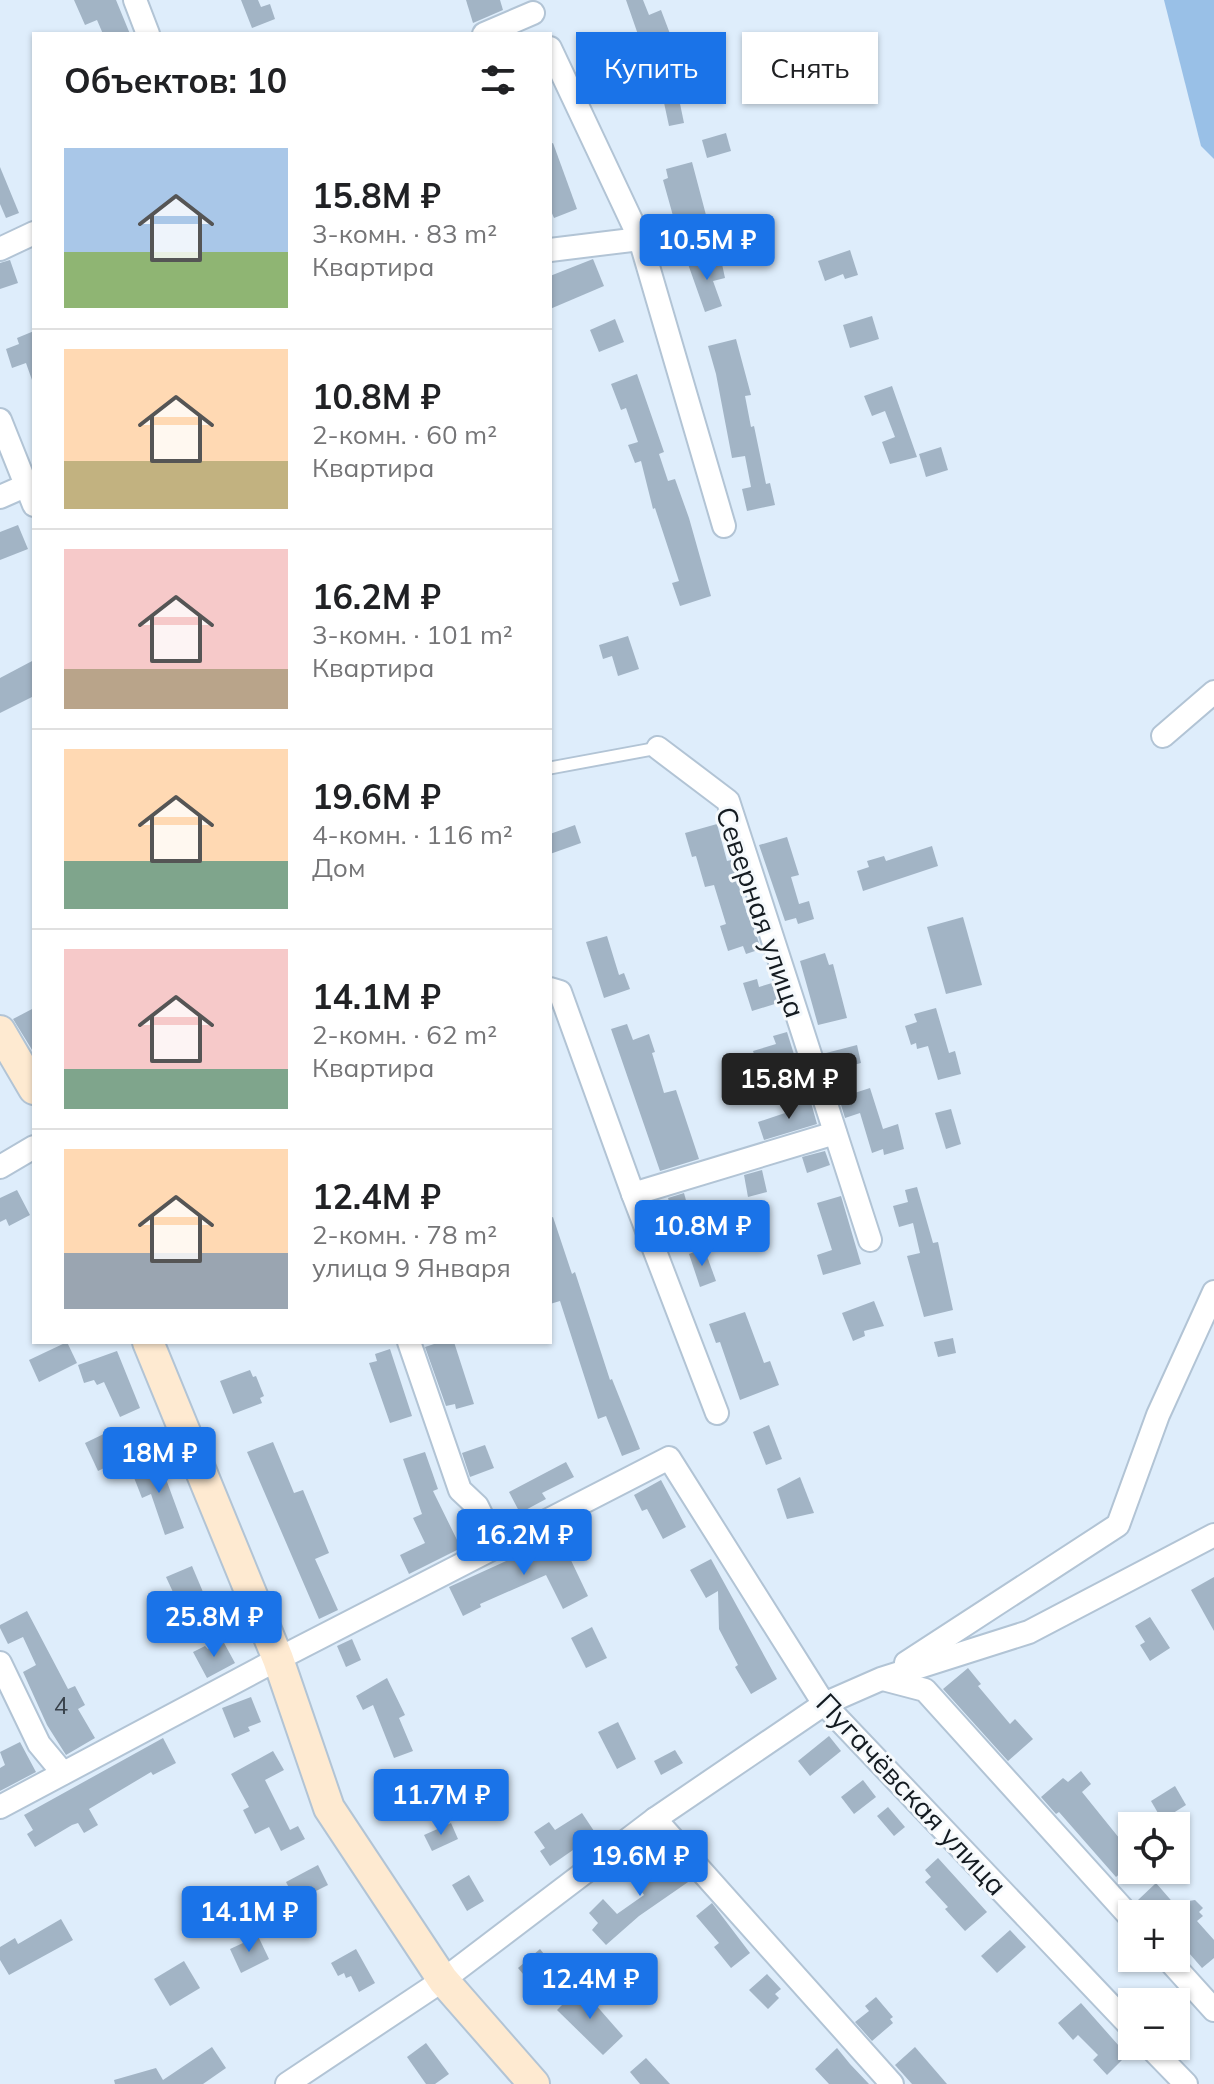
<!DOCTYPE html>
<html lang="ru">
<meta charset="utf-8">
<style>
:root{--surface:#fff;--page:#f6f6f6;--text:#202124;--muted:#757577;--line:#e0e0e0;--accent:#1a73e8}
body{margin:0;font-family:Mulish,sans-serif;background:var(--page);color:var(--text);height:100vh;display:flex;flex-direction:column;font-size:30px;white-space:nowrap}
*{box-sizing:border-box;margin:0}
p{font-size:26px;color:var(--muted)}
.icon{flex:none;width:44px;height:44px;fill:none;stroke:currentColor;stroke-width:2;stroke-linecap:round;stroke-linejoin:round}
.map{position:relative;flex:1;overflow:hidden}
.panel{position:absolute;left:32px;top:32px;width:520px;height:1312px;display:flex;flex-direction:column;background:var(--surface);border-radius:0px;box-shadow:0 2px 6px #0004}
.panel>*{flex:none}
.guide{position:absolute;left:576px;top:32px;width:518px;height:72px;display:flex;gap:16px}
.tools{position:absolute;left:1118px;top:1812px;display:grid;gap:16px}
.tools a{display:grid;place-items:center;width:72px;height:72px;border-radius:0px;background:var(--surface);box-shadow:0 2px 6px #0004;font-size:40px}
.price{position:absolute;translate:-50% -68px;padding:0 18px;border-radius:8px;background:var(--accent);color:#fff;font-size:26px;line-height:52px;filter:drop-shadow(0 2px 4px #0008)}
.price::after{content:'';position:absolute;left:50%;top:48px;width:24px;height:18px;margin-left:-12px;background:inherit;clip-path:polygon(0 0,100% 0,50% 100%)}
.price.on{background:#222;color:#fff}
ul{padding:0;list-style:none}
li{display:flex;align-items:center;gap:24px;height:200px;padding:0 32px}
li+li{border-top:2px solid var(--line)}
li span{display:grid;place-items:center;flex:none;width:224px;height:160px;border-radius:0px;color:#555}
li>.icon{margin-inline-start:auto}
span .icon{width:96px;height:96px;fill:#fffc;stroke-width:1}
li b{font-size:34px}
h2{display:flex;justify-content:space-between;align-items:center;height:96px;padding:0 32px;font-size:34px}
.pill{padding:0 28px;border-radius:0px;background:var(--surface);box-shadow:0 2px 6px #0004;font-size:28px;line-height:72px}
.pill.on{background:var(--accent);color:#fff}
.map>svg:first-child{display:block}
</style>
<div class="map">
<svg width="1214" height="2084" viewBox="0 0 1214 2084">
<rect width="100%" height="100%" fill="#deedfb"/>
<polygon fill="#99c0e7" points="1164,0 1214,0 1214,159 1201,146"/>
<g fill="#a2b4c5">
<polygon points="74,0 116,0 130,34 103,34 97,20 85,25"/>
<polygon points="241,0 258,0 261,7 270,4 275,19 252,28"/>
<polygon points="466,0 500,0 503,10 473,23"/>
<polygon points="626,0 643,0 649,15 661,10 672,39 643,49"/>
<polygon points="678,94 684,123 669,126 663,98"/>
<polygon points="726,133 731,151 707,158 702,140"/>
<polygon points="553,143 577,209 554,218 550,209 550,144"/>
<polygon points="692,162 706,215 675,223 663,180 668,178 666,169"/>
<polygon points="0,167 19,213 6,218 0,204"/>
<polygon points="850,250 858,275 845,279 843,274 825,281 818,261"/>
<polygon points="712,257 714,266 722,264 725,278 713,281 722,306 705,312 688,264"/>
<polygon points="593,259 604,286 550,309 550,276"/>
<polygon points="10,260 18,283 0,289 0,263"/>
<polygon points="872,316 879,339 850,348 843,325"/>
<polygon points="615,319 624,342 599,352 590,330"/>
<polygon points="34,331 34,379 32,380 26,363 12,368 6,349 19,344 17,338"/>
<polygon points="736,339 751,395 745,396 751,427 754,426 766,484 770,483 775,505 747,511 742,489 751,487 745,456 732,458 716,374 708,346"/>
<polygon points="637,374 664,452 659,454 668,481 675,479 689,518 711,596 680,606 672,583 679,581 655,508 653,509 641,461 635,463 628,445 638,442 626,408 621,410 611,384"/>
<polygon points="892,386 917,457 890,464 882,442 895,437 885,411 872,416 864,396"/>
<polygon points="941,447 948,470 926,477 919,454"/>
<polygon points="18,525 28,549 0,560 0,532"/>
<polygon points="628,636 639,669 618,676 612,656 603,659 599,645"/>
<polygon points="34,660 34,696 0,713 0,678"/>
<polygon points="717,824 727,861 731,860 748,917 750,916 761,949 746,954 743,946 728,951 720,926 726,924 714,885 705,887 696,856 692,857 685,833"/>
<polygon points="575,825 581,843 550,854 550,834"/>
<polygon points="787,837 799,875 791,877 799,904 809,901 814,919 798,924 796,918 785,921 759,845"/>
<polygon points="932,846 938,866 863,891 857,871 869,867 867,861 884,856 886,861"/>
<polygon points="963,917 982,985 946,994 927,927"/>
<polygon points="607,936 619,975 624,973 630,989 604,998 586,942"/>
<polygon points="825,953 829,965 833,964 847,1018 818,1025 800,961"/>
<polygon points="757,979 759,987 772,983 778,1003 752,1011 743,983"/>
<polygon points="34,1008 34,1053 13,1019"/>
<polygon points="936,1008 949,1053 955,1051 961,1074 938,1080 928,1046 917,1049 916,1043 911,1045 905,1026 917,1022 914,1014"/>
<polygon points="627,1024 633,1040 649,1034 655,1052 652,1053 664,1093 676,1090 699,1159 660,1171 611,1029"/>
<polygon points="787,1032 797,1064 761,1075 753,1051 776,1044 773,1036"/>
<polygon points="857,1045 861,1063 831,1071 826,1053"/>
<polygon points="870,1088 883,1129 898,1124 904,1149 884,1155 883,1149 872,1153 860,1113 845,1118 839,1098"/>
<polygon points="810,1099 817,1124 764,1140 758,1122 791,1111 789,1105"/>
<polygon points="951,1109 961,1144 946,1149 935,1113"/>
<polygon points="825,1151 830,1165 807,1173 802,1157"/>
<polygon points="762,1170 767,1192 748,1197 744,1175"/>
<polygon points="917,1187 933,1243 938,1242 953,1310 924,1317 907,1256 920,1253 913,1223 899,1227 893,1206 908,1202 905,1190"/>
<polygon points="17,1190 30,1215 9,1226 6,1219 0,1222 0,1198"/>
<polygon points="684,1193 692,1222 676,1226 668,1198"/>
<polygon points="841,1196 861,1264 823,1275 817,1255 832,1250 817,1203"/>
<polygon points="553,1217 572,1274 575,1272 610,1380 612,1379 640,1449 622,1456 606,1416 598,1419 560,1301 550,1304 550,1218"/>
<polygon points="704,1248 716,1281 700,1287 689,1254"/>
<polygon points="874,1301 884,1326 864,1331 865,1336 853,1341 842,1313"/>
<polygon points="745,1312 764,1363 770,1361 779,1385 740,1400 720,1342 716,1343 709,1324"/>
<polygon points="953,1338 956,1353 938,1357 934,1342"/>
<polygon points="67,1342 77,1363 39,1382 29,1360"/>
<polygon points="440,1342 454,1342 474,1404 456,1409 455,1404 446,1406 425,1347"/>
<polygon points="390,1349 412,1416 390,1423 369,1363 377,1361 375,1354"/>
<polygon points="117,1351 140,1408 120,1417 104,1382 97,1385 94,1380 84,1383 78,1365"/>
<polygon points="250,1370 253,1377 256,1376 264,1396 260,1398 262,1403 233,1414 220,1381"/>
<polygon points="769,1425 782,1459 766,1465 753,1432"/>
<polygon points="114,1429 127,1457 98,1471 85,1443"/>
<polygon points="273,1442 294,1493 303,1490 329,1553 315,1559 338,1610 319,1619 247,1452"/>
<polygon points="485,1445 494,1468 470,1477 462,1453"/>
<polygon points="425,1452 438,1489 433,1491 461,1548 409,1574 400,1555 425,1543 413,1518 422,1514 403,1459"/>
<polygon points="159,1460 184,1528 165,1535 151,1494 142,1498 131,1470"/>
<polygon points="566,1462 574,1477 542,1493 546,1499 520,1513 509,1492"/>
<polygon points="800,1477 814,1513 787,1519 777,1489"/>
<polygon points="661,1480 686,1527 663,1539 647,1509 642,1511 634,1495"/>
<polygon points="566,1534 574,1551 568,1554 588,1596 563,1609 546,1575 480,1604 481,1607 463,1616 449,1587"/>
<polygon points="711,1559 777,1679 751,1694 735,1667 738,1665 719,1629 718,1591 706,1598 690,1570"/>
<polygon points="192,1566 203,1592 178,1603 166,1577"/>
<polygon points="1214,1577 1214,1631 1191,1590"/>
<polygon points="27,1611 68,1689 75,1686 85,1705 78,1709 95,1738 66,1755 47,1725 23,1672 36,1665 23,1637 8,1644 0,1628 0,1625"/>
<polygon points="1150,1617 1170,1648 1150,1661 1140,1645 1145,1642 1135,1626"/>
<polygon points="592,1627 607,1658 586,1668 571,1638"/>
<polygon points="352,1639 361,1660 346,1667 337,1646"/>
<polygon points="223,1641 235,1663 207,1678 193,1652 205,1646 208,1649"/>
<polygon points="968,1668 981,1684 978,1686 1010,1724 1015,1719 1033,1739 1008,1761 943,1689"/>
<polygon points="387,1678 405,1715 399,1718 413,1751 394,1758 373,1705 363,1710 356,1696"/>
<polygon points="251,1697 261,1722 248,1727 250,1731 234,1738 222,1708"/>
<polygon points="618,1722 636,1759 617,1769 598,1732"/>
<polygon points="829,1736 841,1751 810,1776 798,1761"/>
<polygon points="163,1738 176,1763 153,1775 151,1772 89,1809 98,1825 84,1833 78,1823 72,1825 35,1847 27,1834 33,1830 24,1815"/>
<polygon points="20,1742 36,1772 0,1791 0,1768 5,1765 0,1752"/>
<polygon points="675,1750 683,1763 661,1775 654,1761"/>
<polygon points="273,1751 284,1770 265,1780 290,1830 298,1826 305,1839 281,1851 269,1827 255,1834 243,1810 249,1807 231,1774"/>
<polygon points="1081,1771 1091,1784 1082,1792 1132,1854 1132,1863 1116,1877 1059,1812 1056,1814 1041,1797 1063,1778 1068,1782"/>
<polygon points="863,1780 876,1797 854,1814 841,1797"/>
<polygon points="1175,1786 1186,1805 1162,1820 1151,1801"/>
<polygon points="888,1807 905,1827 894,1836 877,1816"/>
<polygon points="582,1813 596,1834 550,1866 540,1851 545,1848 534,1832 549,1822 555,1830"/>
<polygon points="451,1823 458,1839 432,1851 424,1835"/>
<polygon points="668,1854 691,1880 639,1916 606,1945 592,1930 598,1923 589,1913 603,1899 617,1914 644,1895 632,1878"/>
<polygon points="938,1858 987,1912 965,1931 945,1909 948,1907 925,1882 931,1877 925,1870"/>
<polygon points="318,1865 328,1885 296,1901 286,1882"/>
<polygon points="469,1875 484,1901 467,1911 452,1885"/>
<polygon points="1156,1883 1176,1906 1176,1903 1195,1900 1203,1908 1199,1912 1203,1916 1197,1921 1214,1940 1214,1958 1202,1968 1176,1938 1176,1914 1150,1914 1138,1900"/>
<polygon points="712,1903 750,1953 731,1968 714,1947 719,1943 696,1916"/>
<polygon points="61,1919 73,1940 9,1975 0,1960 0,1947 15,1938 18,1944"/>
<polygon points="1010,1930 1026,1947 997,1973 981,1956"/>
<polygon points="258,1936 269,1959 241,1973 230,1949"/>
<polygon points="356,1949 375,1983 359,1992 351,1976 346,1978 344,1973 338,1976 331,1963"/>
<polygon points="540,1949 551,1963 529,1981 518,1968"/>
<polygon points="184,1961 200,1988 170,2006 154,1979"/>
<polygon points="767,1974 781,1989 775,1994 779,1998 768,2009 749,1990"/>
<polygon points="580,1987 623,2036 603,2055 557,2010"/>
<polygon points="876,1997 893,2017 890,2019 893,2023 872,2041 855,2022 869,2011 865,2006"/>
<polygon points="1081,2003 1127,2055 1107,2075 1093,2060 1098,2055 1078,2035 1073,2040 1058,2023"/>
<polygon points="426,2043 449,2074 435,2084 426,2084 407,2057"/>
<polygon points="212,2047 226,2068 203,2084 115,2084 114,2080 156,2068 163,2080"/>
<polygon points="915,2047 947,2084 912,2084 895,2065"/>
<polygon points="837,2048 850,2064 869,2084 829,2084 815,2069"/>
<polygon points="646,2058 670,2084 640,2084 630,2072"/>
</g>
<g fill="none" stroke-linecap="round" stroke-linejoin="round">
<g stroke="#b2c4d5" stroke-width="15">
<polyline id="lane" points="550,768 658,748"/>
</g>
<g stroke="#b2c4d5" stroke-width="26">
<g id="street">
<polyline points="135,0 148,34"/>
<polyline points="484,34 533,13"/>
<polyline points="550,48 640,239 724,526"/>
<polyline points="0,249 34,233"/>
<polyline points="550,250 640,239"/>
<polyline points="0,420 34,505"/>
<polyline points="0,497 34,482"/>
<polyline points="1163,736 1214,692"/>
<polyline points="658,748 728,801 870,1240"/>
<polyline points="550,989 560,992 633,1194 717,1413"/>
<polyline points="0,1167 34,1147"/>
<polyline points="633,1194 835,1133"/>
<polyline points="409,1342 460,1490 477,1506 497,1547"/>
<polyline points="0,1663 39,1744 63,1773"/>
<polyline points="906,1663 1118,1525 1158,1415 1214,1292"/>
<polyline points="883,1679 925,1690 1132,1919"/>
<polyline points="0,1807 278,1659 669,1458 824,1704 1132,2028"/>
<polyline points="655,1819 892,2084"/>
<polyline points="1167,1958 1214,2010"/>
<polyline points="1149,2046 1186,2084"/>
<polyline points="287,2084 443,1980 655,1819 824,1704 881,1679 1029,1632 1214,1535"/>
</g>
</g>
<g stroke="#b2c4d5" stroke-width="34">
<g id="secondary">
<polyline points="0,1031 34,1089"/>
<polyline points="148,1342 278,1659 329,1808 443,1980 534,2084"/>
</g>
</g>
<use href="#lane" stroke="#fff" stroke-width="11"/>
<use href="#street" stroke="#fff" stroke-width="22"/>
<use href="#secondary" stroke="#feead1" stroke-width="30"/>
</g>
<g text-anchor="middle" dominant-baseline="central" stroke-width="6" stroke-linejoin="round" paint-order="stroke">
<g font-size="24" fill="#38414a">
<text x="61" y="1705">4</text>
</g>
<g font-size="28" fill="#141b21" stroke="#f5f9fc">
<text transform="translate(761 912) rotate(71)">Северная улица</text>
<text transform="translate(912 1794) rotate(47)">Пугачёвская улица</text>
</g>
</g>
</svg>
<div class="tools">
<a><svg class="icon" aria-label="locate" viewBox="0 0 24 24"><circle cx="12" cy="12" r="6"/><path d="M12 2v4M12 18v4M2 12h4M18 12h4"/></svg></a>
<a>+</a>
<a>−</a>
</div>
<b class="price" style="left:707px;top:282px">10.5M ₽</b>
<b class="price on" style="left:789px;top:1121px">15.8M ₽</b>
<b class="price" style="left:702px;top:1268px">10.8M ₽</b>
<b class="price" style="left:159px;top:1495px">18M ₽</b>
<b class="price" style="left:524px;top:1577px">16.2M ₽</b>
<b class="price" style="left:214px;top:1659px">25.8M ₽</b>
<b class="price" style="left:441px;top:1837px">11.7M ₽</b>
<b class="price" style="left:640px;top:1898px">19.6M ₽</b>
<b class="price" style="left:249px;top:1954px">14.1M ₽</b>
<b class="price" style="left:590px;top:2021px">12.4M ₽</b>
<div class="guide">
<a class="pill on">Купить</a>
<a class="pill">Снять</a>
</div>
<section class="panel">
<h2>Объектов: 10<svg class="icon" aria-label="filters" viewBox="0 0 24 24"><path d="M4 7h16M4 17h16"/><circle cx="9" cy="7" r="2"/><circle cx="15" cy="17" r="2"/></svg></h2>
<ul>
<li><span style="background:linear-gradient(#a9c7e8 65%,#8fb573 0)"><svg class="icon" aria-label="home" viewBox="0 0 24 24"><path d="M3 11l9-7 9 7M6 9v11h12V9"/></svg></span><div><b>15.8M ₽</b><p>3-комн. · 83 m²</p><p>Квартира</p></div></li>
<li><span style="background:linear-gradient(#ffd9b3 70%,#c2b280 0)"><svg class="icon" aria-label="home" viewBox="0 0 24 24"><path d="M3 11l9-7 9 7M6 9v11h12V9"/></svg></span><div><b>10.8M ₽</b><p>2-комн. · 60 m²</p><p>Квартира</p></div></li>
<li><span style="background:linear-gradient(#f6c9c9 75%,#b9a48a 0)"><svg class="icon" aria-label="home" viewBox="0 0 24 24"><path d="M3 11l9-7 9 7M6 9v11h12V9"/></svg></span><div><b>16.2M ₽</b><p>3-комн. · 101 m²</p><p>Квартира</p></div></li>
<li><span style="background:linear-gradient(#ffd9b3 70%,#7fa58c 0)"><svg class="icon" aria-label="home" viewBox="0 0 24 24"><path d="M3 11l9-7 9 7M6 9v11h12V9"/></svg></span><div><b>19.6M ₽</b><p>4-комн. · 116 m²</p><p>Дом</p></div></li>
<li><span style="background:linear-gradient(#f6c9c9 75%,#7fa58c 0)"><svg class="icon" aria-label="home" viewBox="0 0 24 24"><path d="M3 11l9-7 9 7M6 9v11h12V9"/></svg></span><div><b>14.1M ₽</b><p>2-комн. · 62 m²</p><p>Квартира</p></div></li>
<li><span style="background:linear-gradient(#ffd9b3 65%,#9aa5b1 0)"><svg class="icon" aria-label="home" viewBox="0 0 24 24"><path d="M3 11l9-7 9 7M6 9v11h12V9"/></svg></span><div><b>12.4M ₽</b><p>2-комн. · 78 m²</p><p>улица 9 Января</p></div></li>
</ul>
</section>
</div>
